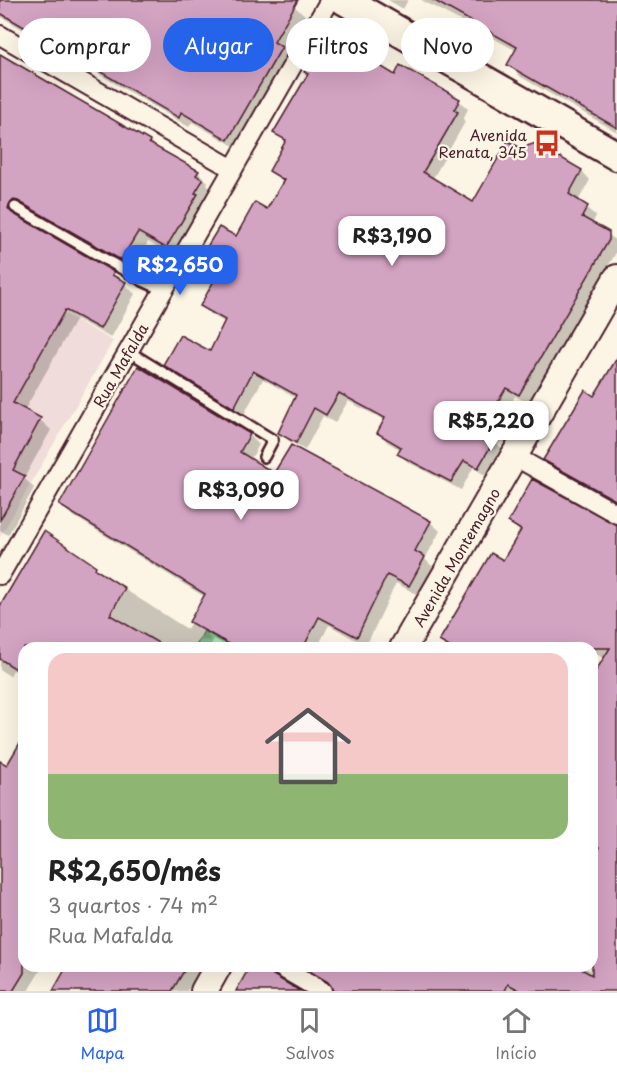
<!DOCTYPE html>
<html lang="pt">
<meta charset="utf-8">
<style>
:root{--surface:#fff;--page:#f6f6f6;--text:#222;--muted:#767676;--line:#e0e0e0;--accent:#2563eb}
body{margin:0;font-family:"Playpen Sans",sans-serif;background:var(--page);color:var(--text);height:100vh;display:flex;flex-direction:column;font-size:22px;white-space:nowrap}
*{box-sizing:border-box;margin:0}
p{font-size:20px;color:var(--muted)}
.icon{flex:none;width:33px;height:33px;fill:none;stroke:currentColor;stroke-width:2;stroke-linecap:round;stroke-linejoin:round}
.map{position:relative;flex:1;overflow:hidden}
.sheet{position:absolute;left:18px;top:642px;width:580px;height:330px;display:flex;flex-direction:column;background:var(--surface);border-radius:18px;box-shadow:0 6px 24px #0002}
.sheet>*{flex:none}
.guide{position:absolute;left:18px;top:18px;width:582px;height:54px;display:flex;gap:12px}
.price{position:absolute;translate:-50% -51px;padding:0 14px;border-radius:12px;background:#fff;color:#222;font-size:20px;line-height:39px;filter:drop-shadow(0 2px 3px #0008)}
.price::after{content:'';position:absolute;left:50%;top:36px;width:18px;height:14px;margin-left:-9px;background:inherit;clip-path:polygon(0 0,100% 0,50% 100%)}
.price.selected{background:var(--accent);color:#fff}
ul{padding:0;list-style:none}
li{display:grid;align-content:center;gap:12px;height:318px;padding:0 30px}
li span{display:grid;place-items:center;height:186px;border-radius:18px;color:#555}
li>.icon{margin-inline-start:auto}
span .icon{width:108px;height:108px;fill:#fffc;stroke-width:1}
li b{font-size:26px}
.pill{padding:0 21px;border-radius:27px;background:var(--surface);box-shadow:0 6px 24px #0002;font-size:21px;line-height:54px}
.pill.selected{background:var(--accent);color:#fff}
.menu{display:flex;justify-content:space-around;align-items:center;height:84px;border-top:2px solid var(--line);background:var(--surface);font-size:16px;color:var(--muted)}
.menu a{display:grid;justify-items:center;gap:3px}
.menu .selected{color:var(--accent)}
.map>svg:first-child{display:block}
</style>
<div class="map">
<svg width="617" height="991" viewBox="0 0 617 991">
<defs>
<pattern id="forest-firs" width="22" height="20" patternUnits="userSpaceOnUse" patternTransform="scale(1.5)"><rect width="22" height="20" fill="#a4e3ac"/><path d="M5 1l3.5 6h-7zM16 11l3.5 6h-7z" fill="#8fc294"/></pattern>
</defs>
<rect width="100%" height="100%" fill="#fcf5e5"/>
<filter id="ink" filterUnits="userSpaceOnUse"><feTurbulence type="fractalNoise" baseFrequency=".0167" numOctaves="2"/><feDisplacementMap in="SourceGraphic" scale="12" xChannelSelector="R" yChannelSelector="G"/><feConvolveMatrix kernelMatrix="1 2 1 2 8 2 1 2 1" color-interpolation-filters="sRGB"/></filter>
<g filter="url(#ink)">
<polygon fill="#f0dcda" points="0,278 113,341 0,537"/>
<polygon fill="url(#forest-firs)" stroke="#77816c" stroke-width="1.5" points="204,631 236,648 195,648"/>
<g fill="#0003">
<polygon points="0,0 286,0 305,15 284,52 291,58 239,149 192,122 189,127 0,16"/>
<polygon points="388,0 408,0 403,9"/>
<polygon points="421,0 617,0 617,132 521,77 509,65 517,51"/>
<polygon points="356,41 365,50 361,56 396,77 401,67 459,101 468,109 463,119 465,122 432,180 474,204 521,150 537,146 582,171 590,180 578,201 596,216 592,224 608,233 617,243 617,251 528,403 515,396 491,438 503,449 487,476 473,468 461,490 408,462 399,454 401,450 387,442 379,433 386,421 348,401 335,423 323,416 305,450 289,441 280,432 296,398 263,379 243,416 174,373 165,365 211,353 226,323 210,314 202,306 216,279 198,265 236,238 268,211 284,182 271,170 286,142 275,132"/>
<polygon points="0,55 198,172 208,182 207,185 213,191 177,258 148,242 132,270 19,213 18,218 113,273 135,294 111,338 76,319 24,411 40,420 51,430 24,478 34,488 8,535 0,530"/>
<polygon points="617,360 617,504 555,469 545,459 594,398"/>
<polygon points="139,369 250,435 259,445 250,460 274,475 430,522 440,531 425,559 434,568 418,595 396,583 366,646 329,625 317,648 231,648 214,639 209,648 24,648 24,676 13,670 10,676 0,670 0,609 95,567 105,577 187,629 205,597 70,514 61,505"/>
<polygon points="510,522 617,527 617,948 599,849 592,845 592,680 605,659 592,652 592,648 448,648 441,641 504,562 521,533"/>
<polygon points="24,739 24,966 43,966 28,991 0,991 0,763 8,767"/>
<polygon points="69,966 201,966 187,991 55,991"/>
<polygon points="252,966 285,966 279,969 277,977 297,991 238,991"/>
<polygon points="297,966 582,966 617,985 617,991 335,991 333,987"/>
</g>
<g fill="#d3a3c2" stroke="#4a1f2b" stroke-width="1.5">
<polygon points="0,0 298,0 274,42 282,47 228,140 181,112 179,118 0,13"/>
<polygon points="433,0 617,0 617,128 507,65 517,47"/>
<polygon points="337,28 357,40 352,49 395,75 400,65 460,99 454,110 458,112 423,172 473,202 508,141 521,148 536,143 582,170 569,194 588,206 582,217 609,232 609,240 519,395 506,388 481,431 495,439 478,468 464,461 451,482 397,454 401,447 377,433 385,418 339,393 326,415 314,408 296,443 278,433 296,395 253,371 234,408 163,365 180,335 210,351 225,320 200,306 216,277 196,265 219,227 236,236 255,202 267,209 284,180 269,171 286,140 273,133 308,74 304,72 328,30"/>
<polygon points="0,54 150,141 149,143 199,171 196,175 203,180 195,193 198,194 166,248 138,232 121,260 18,201 14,200 10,203 8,208 12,213 114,272 112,275 126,282 100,329 65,310 13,403 41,418 13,470 25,476 0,520"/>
<polygon points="617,358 617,501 543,460 585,390 594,396"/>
<polygon points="138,366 250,434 240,452 274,473 291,445 431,521 415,551 425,557 409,586 387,575 357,637 319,617 303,648 236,648 189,622 205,594 59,505"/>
<polygon points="532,479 617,525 617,991 521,991 508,984 505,991 333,991 328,982 301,966 576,966 592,975 592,859 599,847 592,843 592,677 610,648 451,648 439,641 491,553 503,560 521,530 508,522"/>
<polygon points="44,531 96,566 95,569 125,588 110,615 167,648 24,648 24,674 0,659 0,606"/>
<polygon points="24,736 24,973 13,991 0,991 0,761 7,765"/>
<polygon points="67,966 187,966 172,991 53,991"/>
<polygon points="250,966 268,966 273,975 300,991 236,991"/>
</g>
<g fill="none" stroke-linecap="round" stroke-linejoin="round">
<g stroke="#4a1f2b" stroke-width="14">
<g id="lane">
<polyline points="15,207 143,281 163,290"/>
<polyline points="128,351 273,440 264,457"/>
</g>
</g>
<g stroke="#4a1f2b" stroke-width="22">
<g id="street">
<polyline points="0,35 233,169"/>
<polyline points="514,456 617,514"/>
<polyline points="0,575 330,0"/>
<polyline points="279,966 322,991"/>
</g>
</g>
<g stroke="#4a1f2b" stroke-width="30">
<g id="secondary">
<polyline points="403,648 617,278"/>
<polyline points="204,991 218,966"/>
</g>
</g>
<g stroke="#4a1f2b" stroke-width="33">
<polyline id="primary" points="344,0 617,156"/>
</g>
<use href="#lane" stroke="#fcf5e5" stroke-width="9"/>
<use href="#street" stroke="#fcf5e5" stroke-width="18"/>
<use href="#secondary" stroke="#fcf5e5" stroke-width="26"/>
<use href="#primary" stroke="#fcf5e5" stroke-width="28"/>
</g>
</g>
<defs>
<g id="bus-bare" transform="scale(2.07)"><path d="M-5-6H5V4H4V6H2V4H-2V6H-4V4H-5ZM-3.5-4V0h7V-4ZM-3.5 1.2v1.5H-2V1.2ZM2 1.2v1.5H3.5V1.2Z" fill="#c8321e" stroke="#fcf5e5" stroke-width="2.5" paint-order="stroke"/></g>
</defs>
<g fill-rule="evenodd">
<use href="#bus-bare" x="547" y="143"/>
</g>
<g text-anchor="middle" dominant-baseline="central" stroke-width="4.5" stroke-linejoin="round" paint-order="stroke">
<g font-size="15" fill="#4a1f2b" stroke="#fcf5e5" text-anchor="end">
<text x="527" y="134">Avenida<tspan x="527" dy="17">Renata, 345</tspan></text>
</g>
<g font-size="15" fill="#4a1f2b" stroke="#fcf5e5">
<text transform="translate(120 365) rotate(-60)">Rua Mafalda</text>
<text transform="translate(456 557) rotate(-60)">Avenida Montemagno</text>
</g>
</g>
</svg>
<b class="price" style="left:392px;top:267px">R$3,190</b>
<b class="price selected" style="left:180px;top:296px">R$2,650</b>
<b class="price" style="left:491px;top:452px">R$5,220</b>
<b class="price" style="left:241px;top:521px">R$3,090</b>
<div class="guide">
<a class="pill">Comprar</a>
<a class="pill selected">Alugar</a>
<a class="pill">Filtros</a>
<a class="pill">Novo</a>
</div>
<section class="sheet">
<ul>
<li><span style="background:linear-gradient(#f6c9c9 65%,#8fb573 0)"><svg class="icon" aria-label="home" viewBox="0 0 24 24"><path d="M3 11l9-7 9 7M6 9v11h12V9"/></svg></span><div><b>R$2,650/mês</b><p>3 quartos · 74 m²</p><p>Rua Mafalda</p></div></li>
</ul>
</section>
</div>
<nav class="menu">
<a class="selected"><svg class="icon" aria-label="map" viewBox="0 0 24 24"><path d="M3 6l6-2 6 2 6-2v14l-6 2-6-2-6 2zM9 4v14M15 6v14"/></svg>Mapa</a>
<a><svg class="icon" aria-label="saved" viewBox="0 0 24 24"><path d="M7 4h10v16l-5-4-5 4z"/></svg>Salvos</a>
<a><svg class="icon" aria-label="home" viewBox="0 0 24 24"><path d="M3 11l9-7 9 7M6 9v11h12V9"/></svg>Início</a>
</nav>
